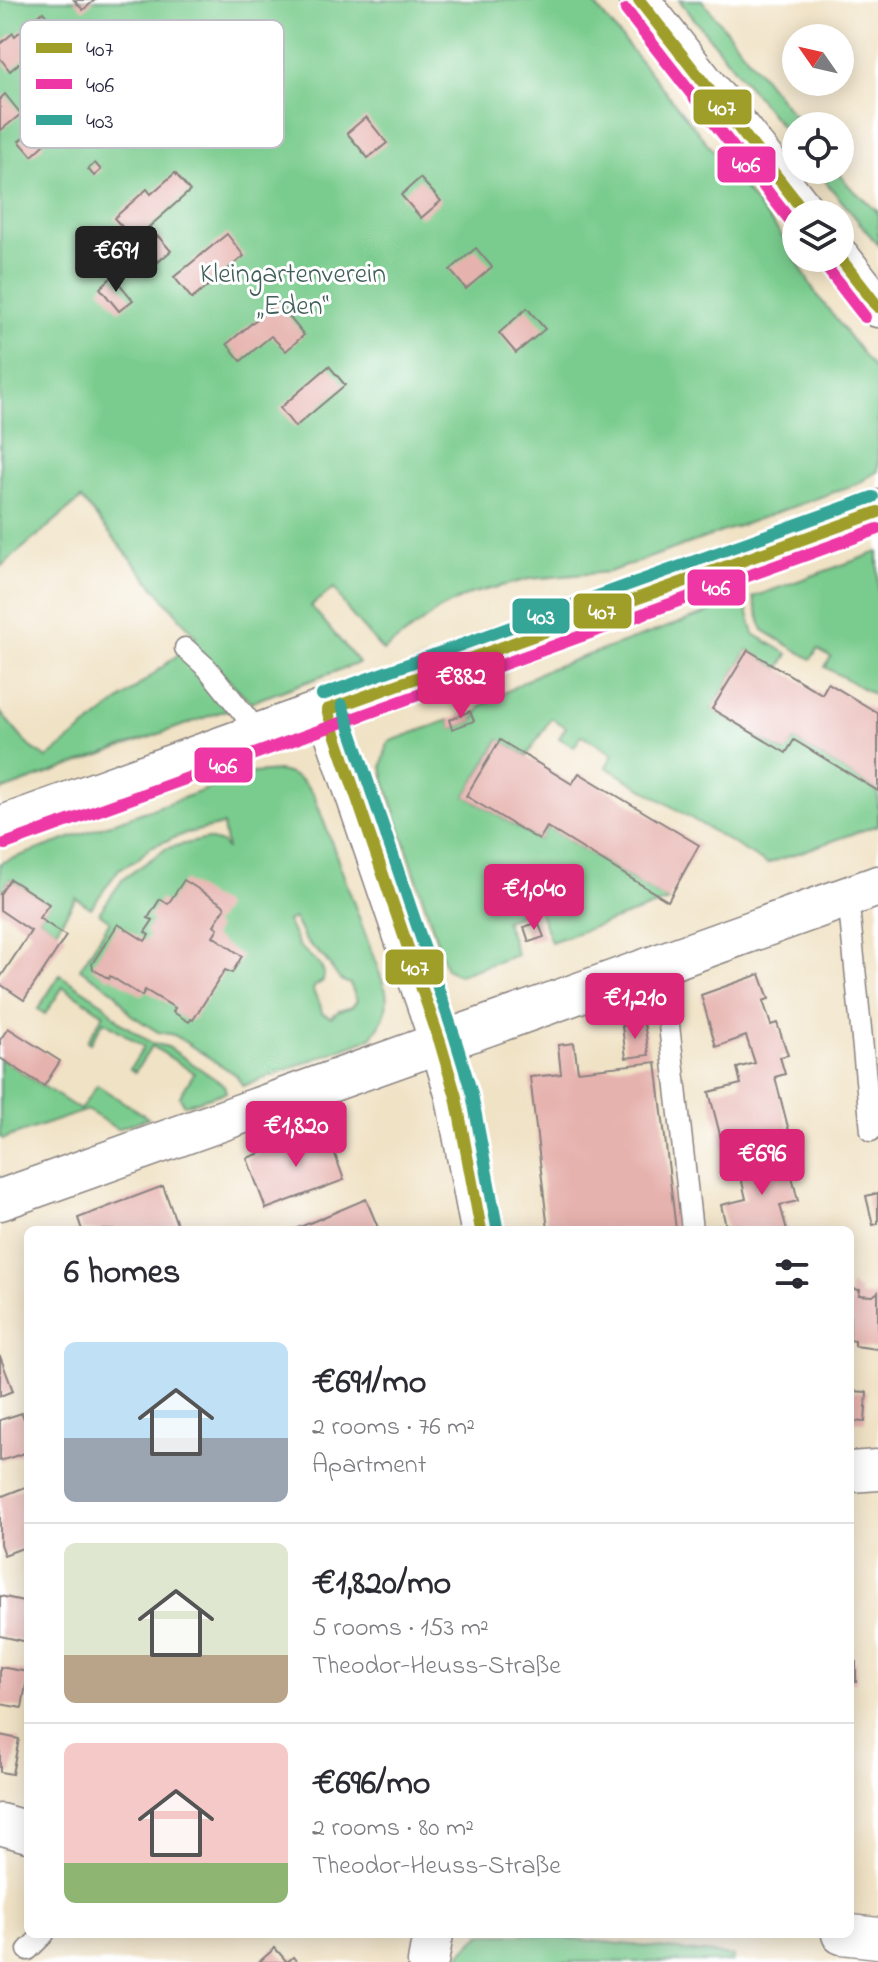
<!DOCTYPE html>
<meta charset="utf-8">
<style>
:root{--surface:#fff;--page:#f2f2f3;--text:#2b2b33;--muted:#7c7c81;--line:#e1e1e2;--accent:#db2777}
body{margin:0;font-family:"Indie Flower",sans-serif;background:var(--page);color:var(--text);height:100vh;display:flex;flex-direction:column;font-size:30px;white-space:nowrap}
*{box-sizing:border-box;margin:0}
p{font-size:26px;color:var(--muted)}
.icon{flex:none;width:44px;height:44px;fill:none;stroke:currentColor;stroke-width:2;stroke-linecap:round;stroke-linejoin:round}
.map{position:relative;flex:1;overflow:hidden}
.side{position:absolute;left:24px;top:1226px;width:830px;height:712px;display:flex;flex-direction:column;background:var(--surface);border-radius:12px;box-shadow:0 4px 20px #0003}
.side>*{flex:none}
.needle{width:52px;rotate:304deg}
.controls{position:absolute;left:782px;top:24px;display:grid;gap:16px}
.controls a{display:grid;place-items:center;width:72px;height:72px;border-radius:50%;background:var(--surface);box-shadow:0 4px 20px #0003;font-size:40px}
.price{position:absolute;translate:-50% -68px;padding:0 18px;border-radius:8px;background:var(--accent);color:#fff;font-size:26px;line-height:52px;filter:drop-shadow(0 2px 4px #0008)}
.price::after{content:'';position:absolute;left:50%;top:48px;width:24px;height:18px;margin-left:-12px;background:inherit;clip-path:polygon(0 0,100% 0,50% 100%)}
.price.current{background:#222;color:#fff}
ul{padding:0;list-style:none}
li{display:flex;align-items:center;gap:24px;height:200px;padding:0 40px}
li+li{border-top:2px solid var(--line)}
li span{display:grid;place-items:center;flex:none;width:224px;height:160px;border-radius:12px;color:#555}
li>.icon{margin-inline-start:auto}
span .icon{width:96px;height:96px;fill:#fffc;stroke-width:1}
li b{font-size:34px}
h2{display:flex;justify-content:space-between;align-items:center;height:96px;padding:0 40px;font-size:34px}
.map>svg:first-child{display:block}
</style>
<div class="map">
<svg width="878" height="1962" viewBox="0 0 878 1962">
<rect width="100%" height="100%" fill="#fff"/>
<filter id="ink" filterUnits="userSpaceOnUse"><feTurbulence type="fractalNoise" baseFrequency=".0125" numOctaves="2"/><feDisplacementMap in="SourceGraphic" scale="16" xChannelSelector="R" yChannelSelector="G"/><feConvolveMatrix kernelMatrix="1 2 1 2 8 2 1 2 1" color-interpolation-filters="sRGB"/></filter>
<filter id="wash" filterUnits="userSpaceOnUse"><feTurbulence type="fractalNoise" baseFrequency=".006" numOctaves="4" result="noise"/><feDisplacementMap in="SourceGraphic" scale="32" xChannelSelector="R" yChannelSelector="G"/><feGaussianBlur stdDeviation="1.8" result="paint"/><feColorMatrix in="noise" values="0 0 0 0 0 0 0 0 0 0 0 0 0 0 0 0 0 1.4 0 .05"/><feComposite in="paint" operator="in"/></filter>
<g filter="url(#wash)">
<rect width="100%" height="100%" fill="#f0e2c5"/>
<g fill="#7acc8e" stroke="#4e7764" stroke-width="2" fill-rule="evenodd">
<polygon points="0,0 591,0 780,233 815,292 878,374 878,471 857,484 609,572 529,579 470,594 440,609 383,651 349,612 334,588 311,606 359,663 251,702 191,643 196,637 81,499 0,567"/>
<polygon points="679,0 702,0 802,126 796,126 796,145"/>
<polygon points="816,170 837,170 849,186 878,212 878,245"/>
<polygon points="878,552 878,697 825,667 831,657 818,649 811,659 763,630 753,597"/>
<polygon points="744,600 754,634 788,654 779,669 748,650 712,709 785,753 794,740 878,791 878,825 767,864 606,767 613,754 582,735 574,747 559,738 566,727 551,718 527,756 499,740 466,796 539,840 547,827 668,901 551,942 538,908 505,920 517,955 459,975 446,969 385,781 382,766 388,742 449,720 452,729 473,721 481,706 543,671"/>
<polygon points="180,653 210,683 229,709 0,791 0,712 28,745 47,758"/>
<path d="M278,771C296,774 304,781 314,795L386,991C389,1011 383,1022 371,1038L243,1086L236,1075L174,1035L158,1032L130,1014L115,992L80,969L110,921L99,913L123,879L167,848L207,839L222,843L227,850L223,825L187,833L150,847L137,860L119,869L91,908L76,898L56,930L39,918L48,904L10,879L0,894V863L253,773ZM294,918L305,940L326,960L340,980L350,984L357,1000L352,1007L339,1011L331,1017L322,1013L320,1004L313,991L314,987L323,981L324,973L320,965L299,946L287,921Z"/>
<polygon points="60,975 104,1004 121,1023 152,1043 168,1047 224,1085 226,1092 184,1105 180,1096 194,1073 152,1046 135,1072 130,1069 144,1047 104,1021 90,1043 87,1041 104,1014 63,987 45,1014 38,1009"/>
<polygon points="0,1058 80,1110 97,1085 148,1118 117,1129 87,1110 3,1139 0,1137"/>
<polygon points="482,1934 529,1934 733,1956 732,1962 459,1962 462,1952"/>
</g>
<g id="blocks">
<g fill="#e6b2ae">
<polygon points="74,0 95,0 83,10"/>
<polygon points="43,12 57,28 28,51 30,54 10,71 0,58 0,44 13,33 15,36"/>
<polygon points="5,94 21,114 0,131 0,99"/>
<polygon points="366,117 387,143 368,158 347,133"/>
<polygon points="33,131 44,145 32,156 19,141"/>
<polygon points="95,163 101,170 94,176 88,169"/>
<polygon points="175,173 190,191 134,240 114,218 147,189 151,194"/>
<polygon points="420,178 441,201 421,218 401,195"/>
<polygon points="227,234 244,256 192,299 174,277"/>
<polygon points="158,236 171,251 158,262 145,247"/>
<polygon points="476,248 492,267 466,289 450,270"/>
<polygon points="113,276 133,300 119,311 100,288"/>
<polygon points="277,302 304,335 286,351 271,336 241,361 227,344"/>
<polygon points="527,308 545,329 516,353 499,333"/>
<polygon points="329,366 345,385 295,427 280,408"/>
<polygon points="748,650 822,694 828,683 878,713 878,791 794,740 786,753 712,709"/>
<polygon points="470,711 474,721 452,729 449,720"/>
<polygon points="500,740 572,784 579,773 699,845 668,901 547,827 539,840 466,796"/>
<polygon points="10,879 49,904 39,918 66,936 24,1000 0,984 0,978 31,931 0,910 0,894"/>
<polygon points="184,880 222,904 225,908 214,925 218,928 213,936 242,956 232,973 225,970 193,1020 191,1019 189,1022 173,1012 175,1008 145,990 142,996 110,976 109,979 93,969 92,964 118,924 145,941 149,935 145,932 153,920 148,918 160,899 168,904"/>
<polygon points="538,922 544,937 529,942 524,927"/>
<polygon points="760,974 769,999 763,1001 771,1025 777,1023 788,1055 780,1057 785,1074 775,1077 790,1135 799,1132 803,1149 760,1161 756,1145 725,1154 709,1092 741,1084 737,1068 755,1063 746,1036 716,1047 701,995"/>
<polygon points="644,1023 649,1055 626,1058 622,1026"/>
<polygon points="8,1028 60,1061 44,1086 0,1058 0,1040"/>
<polygon points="574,1043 578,1071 656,1062 676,1230 548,1230 530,1077 561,1074 558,1045"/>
<polygon points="326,1129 344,1180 266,1209 247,1158"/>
<polygon points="787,1156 798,1201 780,1205 787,1230 727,1230 721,1205 746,1199 739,1168"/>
<polygon points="163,1186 179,1230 82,1230 78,1218"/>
<polygon points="878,1193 878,1224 873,1225 866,1196"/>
<polygon points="366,1199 379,1230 293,1230"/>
<polygon points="850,1284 854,1289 860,1290 859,1295 873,1296 878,1292 878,1349 855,1346 855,1341 850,1340"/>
<polygon points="0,1356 13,1391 0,1396"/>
<polygon points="850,1391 867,1392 865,1422 850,1421"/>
<polygon points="22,1413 28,1431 28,1452 0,1461 0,1420"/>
<polygon points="28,1486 28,1546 4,1555 0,1544 0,1497"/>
<polygon points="0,1596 28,1602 28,1642 0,1636"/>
<rect x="850" y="1662" width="6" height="20"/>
<polygon points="0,1667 28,1672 22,1708 0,1704"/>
<polygon points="0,1735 19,1739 12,1774 0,1772"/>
<polygon points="275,1948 287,1962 293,1957 297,1962 259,1962"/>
</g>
</g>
</g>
<g filter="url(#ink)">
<use href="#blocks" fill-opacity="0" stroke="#898280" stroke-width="2"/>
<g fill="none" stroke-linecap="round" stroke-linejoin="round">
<g stroke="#898280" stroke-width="23">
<g id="service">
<polyline points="185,648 207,668 260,734"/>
<polyline points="848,896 871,1131"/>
<polyline points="662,963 692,1230"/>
<polyline points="28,1950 44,1934"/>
</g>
</g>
<g stroke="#898280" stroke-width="43">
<g id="minor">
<polyline points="639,0 806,214"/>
<polyline points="840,258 878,307"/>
<polyline points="327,710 440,1042 456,1097 481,1230"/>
<polyline points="0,1200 878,886"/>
<polyline points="850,1472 878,1470"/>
<polyline points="0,1824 28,1832"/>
<polyline points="842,1934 878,1938"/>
<polyline points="428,1962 433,1934"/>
</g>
</g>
<g stroke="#898280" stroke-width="47">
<polyline id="secondary" points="0,829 878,512"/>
</g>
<use href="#service" stroke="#fff" stroke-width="20"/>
<use href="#minor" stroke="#fff" stroke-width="40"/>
<use href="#secondary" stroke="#fff" stroke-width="44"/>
<g stroke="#fff" stroke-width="18">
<g id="bus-1">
<polyline points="639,0 806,214"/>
<polyline points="840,258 878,307"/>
<polyline points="327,710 878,512"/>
<polyline points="327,710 440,1042 456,1097 481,1230"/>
</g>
</g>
<g stroke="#fff" stroke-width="18">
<g id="bus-2">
<polyline points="626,10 793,224"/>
<polyline points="827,268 865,317"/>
<polyline points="5,844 878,529"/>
</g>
</g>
<g stroke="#fff" stroke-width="18">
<g id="bus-3">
<polyline points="322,695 873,497"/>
<polyline points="342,705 455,1038 472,1094 497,1227"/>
</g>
</g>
<use href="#bus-1" stroke="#9f9e29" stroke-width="12"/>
<use href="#bus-2" stroke="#ee37a5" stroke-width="12"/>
<use href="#bus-3" stroke="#35a597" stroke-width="12"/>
</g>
</g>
<g text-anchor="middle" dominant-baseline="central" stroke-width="6" stroke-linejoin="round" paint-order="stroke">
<g font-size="28" fill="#415e58" stroke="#fff">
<text x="293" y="275">Kleingartenverein<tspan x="293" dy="32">„Eden“</tspan></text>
</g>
</g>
<rect x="20" y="20" width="264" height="128" rx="12" fill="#fff" stroke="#bdbdc4" stroke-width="2"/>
<rect x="36" y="43" width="36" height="10" fill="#9f9e29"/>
<rect x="36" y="79" width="36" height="10" fill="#ee37a5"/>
<rect x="36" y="115" width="36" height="10" fill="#35a597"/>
<g font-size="22" fill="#22223b">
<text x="86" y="56">407</text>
<text x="86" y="92">406</text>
<text x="86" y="128">403</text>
</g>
<g stroke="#fff" stroke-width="3">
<rect x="692" y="88" width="61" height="38" rx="8" fill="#9f9e29"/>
<rect x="716" y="145" width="61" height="39" rx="8" fill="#ee37a5"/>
<rect x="686" y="568" width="61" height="39" rx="8" fill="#ee37a5"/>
<rect x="572" y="592" width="61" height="38" rx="8" fill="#9f9e29"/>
<rect x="511" y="597" width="60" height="38" rx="8" fill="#35a597"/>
<rect x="193" y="746" width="61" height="38" rx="8" fill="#ee37a5"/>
<rect x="384" y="948" width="61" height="38" rx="8" fill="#9f9e29"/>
</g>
<g font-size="22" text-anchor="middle" font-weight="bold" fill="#fff">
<text x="722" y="115">407</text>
<text x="746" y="172">406</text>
<text x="716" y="595">406</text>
<text x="602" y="619">407</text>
<text x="541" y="624">403</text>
<text x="223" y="773">406</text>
<text x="415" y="975">407</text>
</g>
</svg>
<div class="controls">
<a><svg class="needle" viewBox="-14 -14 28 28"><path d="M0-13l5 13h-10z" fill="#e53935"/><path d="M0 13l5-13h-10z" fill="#7c7c81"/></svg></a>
<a><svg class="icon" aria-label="locate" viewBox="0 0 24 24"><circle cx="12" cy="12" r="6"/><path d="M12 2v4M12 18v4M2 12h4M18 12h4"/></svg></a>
<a><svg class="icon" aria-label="layers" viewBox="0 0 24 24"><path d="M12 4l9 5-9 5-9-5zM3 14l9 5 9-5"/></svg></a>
</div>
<b class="price current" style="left:116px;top:294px">€691</b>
<b class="price" style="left:461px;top:720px">€882</b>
<b class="price" style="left:534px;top:932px">€1,040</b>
<b class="price" style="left:635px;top:1041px">€1,210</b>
<b class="price" style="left:296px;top:1169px">€1,820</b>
<b class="price" style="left:762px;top:1197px">€696</b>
<section class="side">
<h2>6 homes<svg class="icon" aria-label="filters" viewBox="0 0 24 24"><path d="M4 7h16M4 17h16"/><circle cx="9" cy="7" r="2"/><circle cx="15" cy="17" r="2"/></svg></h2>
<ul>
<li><span style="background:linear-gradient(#bfe0f5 60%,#9aa5b1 0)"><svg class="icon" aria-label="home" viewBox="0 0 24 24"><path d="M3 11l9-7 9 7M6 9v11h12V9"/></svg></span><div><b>€691/mo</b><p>2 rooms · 76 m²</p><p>Apartment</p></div></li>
<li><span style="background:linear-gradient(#dfe7d0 70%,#b9a48a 0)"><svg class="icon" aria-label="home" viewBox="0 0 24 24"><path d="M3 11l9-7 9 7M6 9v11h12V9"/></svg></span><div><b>€1,820/mo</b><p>5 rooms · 153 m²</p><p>Theodor-Heuss-Straße</p></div></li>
<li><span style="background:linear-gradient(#f6c9c9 75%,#8fb573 0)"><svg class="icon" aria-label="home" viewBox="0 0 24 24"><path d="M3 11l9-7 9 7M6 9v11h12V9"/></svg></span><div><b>€696/mo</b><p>2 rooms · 80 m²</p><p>Theodor-Heuss-Straße</p></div></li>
</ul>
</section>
</div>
